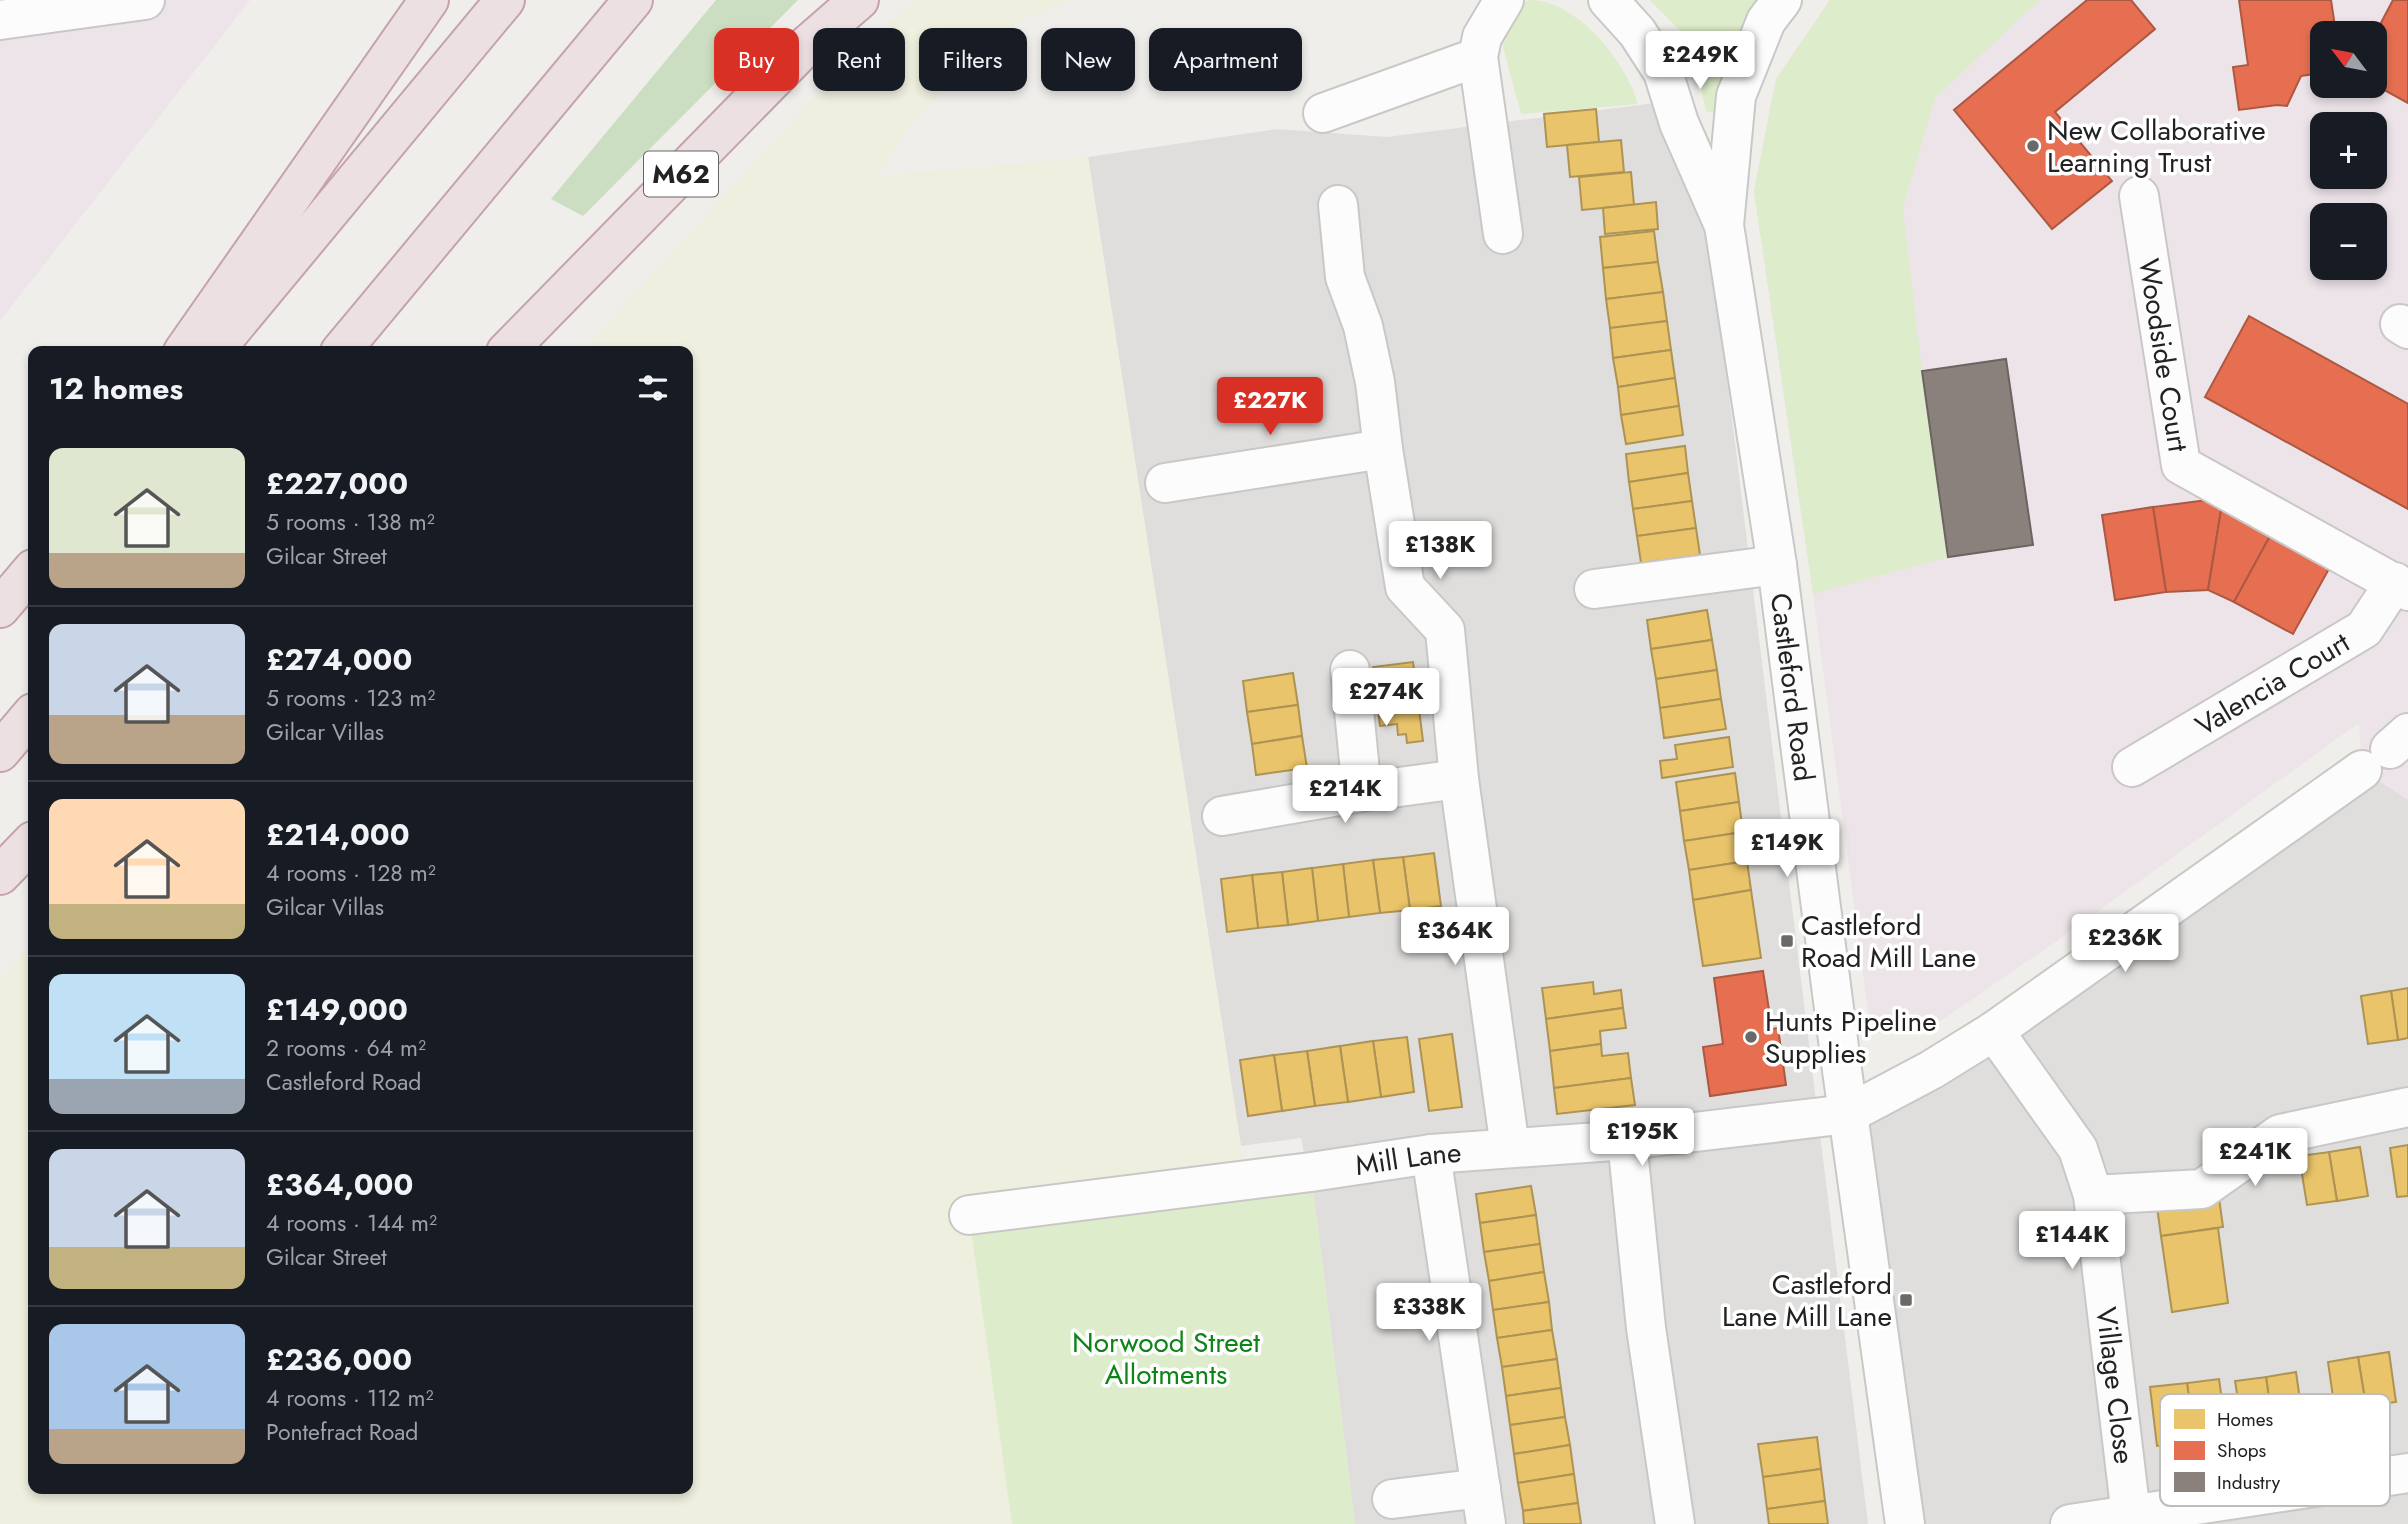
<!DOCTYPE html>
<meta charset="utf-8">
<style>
:root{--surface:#171b24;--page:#242831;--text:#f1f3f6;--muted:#9ea1a6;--line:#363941;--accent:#d93025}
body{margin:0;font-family:Jost,sans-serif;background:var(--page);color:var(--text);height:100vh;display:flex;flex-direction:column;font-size:26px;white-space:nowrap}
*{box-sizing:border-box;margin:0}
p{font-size:23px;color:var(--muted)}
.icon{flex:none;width:38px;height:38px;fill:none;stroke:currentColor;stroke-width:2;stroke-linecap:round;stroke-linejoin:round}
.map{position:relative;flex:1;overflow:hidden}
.details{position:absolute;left:28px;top:346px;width:665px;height:1148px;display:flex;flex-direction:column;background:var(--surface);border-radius:14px;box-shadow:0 4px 10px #0003}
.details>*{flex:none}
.top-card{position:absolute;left:714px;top:28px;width:665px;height:63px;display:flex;gap:14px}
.needle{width:46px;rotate:302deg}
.tools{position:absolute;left:2310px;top:21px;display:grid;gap:14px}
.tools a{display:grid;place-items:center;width:77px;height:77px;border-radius:14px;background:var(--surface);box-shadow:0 4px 10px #0003;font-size:35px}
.price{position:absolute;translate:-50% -60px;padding:0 16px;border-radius:7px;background:#fff;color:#222;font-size:23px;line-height:46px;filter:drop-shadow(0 2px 4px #0008)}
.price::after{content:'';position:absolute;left:50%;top:42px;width:21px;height:16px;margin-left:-10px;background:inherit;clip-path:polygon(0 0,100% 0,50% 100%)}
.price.current{background:var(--accent);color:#fff}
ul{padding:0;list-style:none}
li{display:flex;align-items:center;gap:21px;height:175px;padding:0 21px}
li+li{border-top:2px solid var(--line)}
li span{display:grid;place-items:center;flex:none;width:196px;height:140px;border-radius:14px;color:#555}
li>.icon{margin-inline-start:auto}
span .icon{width:84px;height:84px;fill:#fffc;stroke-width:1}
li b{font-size:30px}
h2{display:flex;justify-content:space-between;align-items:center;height:84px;padding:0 21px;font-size:30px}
.pill{padding:0 24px;border-radius:14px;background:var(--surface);box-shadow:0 4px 10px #0003;font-size:24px;line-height:63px}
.pill.current{background:var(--accent);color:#fff}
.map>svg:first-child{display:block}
</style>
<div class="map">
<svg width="2408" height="1524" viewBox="0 0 2408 1524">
<rect width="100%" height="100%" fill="#f0eeeb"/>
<g fill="#dfdedc">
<polygon points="1663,102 1708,224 1868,1524 1355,1524 1316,1212 1301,1138 1241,1146 1088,157 1277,129 1387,137"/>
<polygon points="2362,770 2408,799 2408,1524 1905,1524 1848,1114"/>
</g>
<g fill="#ede4e9" fill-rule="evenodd">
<polygon points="0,0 250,0 0,321"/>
<path d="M1830,0H2408V800L2362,770L2359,723L2057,941L1923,1033L1871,1034L1813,594L1754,191L1776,79ZM2322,33H2375V86H2322ZM2322,124H2375V177H2322ZM2322,215H2375V268H2322Z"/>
</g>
<polygon fill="#efefdf" points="915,0 1072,0 1021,20 915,119 877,176 1088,157 1246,1180 969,1216 1012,1524 0,1524 0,978 33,942 33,1489 688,1489 688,352 581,352 855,53"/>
<g fill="#ddeccb">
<path d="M1530,0C1577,0 1626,62 1638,104L1521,114L1500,36L1524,2Z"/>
<polygon points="1650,0 1763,0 1717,114 1706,111 1690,41"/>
<polygon points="1830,0 2040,0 1935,98 1903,208 1922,371 1948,557 1813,594 1754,191 1776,79"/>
<polygon points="1311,1172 1355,1524 1012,1524 969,1215"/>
</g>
<polygon fill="#cbdec1" points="716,0 798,0 583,216 551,199"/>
<g fill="#e9c46a" stroke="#ad9354" stroke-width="2">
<polygon points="1596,109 1599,142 1547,147 1544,114"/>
<polygon points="1621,140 1624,172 1570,177 1567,145"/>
<polygon points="1631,172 1634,205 1582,210 1579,177"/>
<polygon points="1656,202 1658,229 1605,234 1603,208"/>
<polygon points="1654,231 1658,262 1603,268 1600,237"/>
<polygon points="1658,262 1663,292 1606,299 1603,268"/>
<polygon points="1663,292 1667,321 1610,328 1606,299"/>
<polygon points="1667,321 1671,350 1613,358 1610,328"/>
<polygon points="1671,350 1675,378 1618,387 1613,358"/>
<polygon points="1675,378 1679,406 1621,415 1618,387"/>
<polygon points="1679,406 1683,435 1626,444 1621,415"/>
<polygon points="1685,446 1688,473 1629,482 1626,454"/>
<polygon points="1688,473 1692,501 1633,509 1629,482"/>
<polygon points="1692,501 1696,528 1637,536 1633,509"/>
<polygon points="1696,528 1700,555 1641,563 1637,536"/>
<polygon points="1707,610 1712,640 1651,649 1647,620"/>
<polygon points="1712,640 1717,670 1656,679 1651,649"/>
<polygon points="1413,662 1423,741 1407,743 1406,734 1398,735 1397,724 1380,726 1373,667"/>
<polygon points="1717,670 1721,699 1660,708 1656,679"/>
<polygon points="1293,673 1298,705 1247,712 1243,681"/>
<polygon points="1721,699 1726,729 1664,738 1660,708"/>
<polygon points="1298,705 1302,736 1252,744 1247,712"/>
<polygon points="1302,736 1307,768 1256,775 1252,744"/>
<polygon points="1729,737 1733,767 1662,778 1660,761 1677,759 1675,745"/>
<polygon points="1735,773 1739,802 1680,811 1676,782"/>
<polygon points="1739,802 1743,832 1684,841 1680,811"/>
<polygon points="1743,832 1747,861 1689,870 1684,841"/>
<polygon points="1434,853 1441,906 1410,910 1403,857"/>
<polygon points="1403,857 1410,910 1380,913 1373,860"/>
<polygon points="1373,860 1380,913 1349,917 1343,864"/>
<polygon points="1747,861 1751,890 1693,900 1689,870"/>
<polygon points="1343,864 1349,917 1318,921 1312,868"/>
<polygon points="1312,868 1318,921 1288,925 1282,872"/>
<polygon points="1282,872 1288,925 1258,928 1252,875"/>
<polygon points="1252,875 1258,928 1227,932 1221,879"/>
<polygon points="1751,890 1761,958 1703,966 1693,900"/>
<polygon points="1593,982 1594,994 1621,990 1623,1008 1546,1019 1542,988"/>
<polygon points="2408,988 2408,1038 2398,1040 2391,991"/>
<polygon points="2391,991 2398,1040 2368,1044 2361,996"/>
<polygon points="1623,1008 1626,1028 1600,1031 1601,1044 1550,1051 1546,1019"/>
<polygon points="1452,1034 1462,1107 1429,1111 1419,1039"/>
<polygon points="1407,1037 1414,1092 1381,1097 1373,1041"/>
<polygon points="1373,1041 1381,1097 1348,1102 1340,1046"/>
<polygon points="1601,1044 1602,1056 1628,1053 1631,1078 1554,1088 1550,1051"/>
<polygon points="1340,1046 1348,1102 1315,1106 1307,1051"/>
<polygon points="1307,1051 1315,1106 1282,1111 1274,1055"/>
<polygon points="1274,1055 1282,1111 1248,1116 1240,1060"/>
<polygon points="1631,1078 1635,1105 1557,1114 1554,1088"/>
<polygon points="2408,1145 2408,1196 2397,1197 2390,1148"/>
<polygon points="2360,1147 2368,1196 2337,1201 2329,1152"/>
<polygon points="2329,1152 2337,1201 2307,1205 2299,1156"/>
<polygon points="1531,1186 1536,1215 1480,1223 1476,1194"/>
<polygon points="2219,1198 2223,1227 2161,1236 2157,1207"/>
<polygon points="1536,1215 1540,1244 1484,1252 1480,1223"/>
<polygon points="2218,1228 2228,1303 2172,1312 2161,1236"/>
<polygon points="1540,1244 1544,1272 1489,1281 1484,1252"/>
<polygon points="1544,1272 1549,1302 1493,1310 1489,1281"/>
<polygon points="1549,1302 1552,1330 1497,1338 1493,1310"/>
<polygon points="1552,1330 1557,1359 1502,1367 1497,1338"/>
<polygon points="2389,1352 2396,1402 2366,1406 2358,1357"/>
<polygon points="2358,1357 2366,1406 2335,1411 2328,1362"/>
<polygon points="1557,1359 1561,1388 1506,1396 1502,1367"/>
<polygon points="2296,1372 2303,1421 2273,1426 2266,1377"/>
<polygon points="2266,1377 2273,1426 2243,1431 2235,1381"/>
<polygon points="2219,1379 2227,1436 2195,1441 2187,1383"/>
<polygon points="2187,1383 2195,1441 2157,1446 2150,1387"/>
<polygon points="1561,1388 1565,1417 1510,1425 1506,1396"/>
<polygon points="1565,1417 1570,1445 1514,1454 1510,1425"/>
<polygon points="1817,1437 1821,1469 1763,1477 1758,1444"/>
<polygon points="1570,1445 1574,1474 1518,1483 1514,1454"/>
<polygon points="1821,1469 1825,1501 1767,1509 1763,1477"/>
<polygon points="1574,1474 1578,1503 1523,1511 1518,1483"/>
<polygon points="1825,1501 1828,1524 1769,1524 1767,1509"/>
<polygon points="1578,1503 1581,1524 1524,1524 1523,1511"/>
</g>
<g fill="#e76f51" stroke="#ac5843" stroke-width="2">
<polygon points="2087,0 2131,0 2155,29 2055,112 2112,181 2052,229 1954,110"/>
<polygon points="2239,0 2331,0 2336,33 2322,33 2322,73 2301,76 2287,106 2277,105 2239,110 2233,67 2248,65"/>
<polygon points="2393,0 2408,0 2408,103 2375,85 2375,34"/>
<polygon points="2249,316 2408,404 2408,509 2205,397"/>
<polygon points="2223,498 2208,590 2166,592 2153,507"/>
<polygon points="2223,498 2276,525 2234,602 2208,590"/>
<polygon points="2153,507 2166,592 2115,600 2102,515"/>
<polygon points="2276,525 2335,558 2293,634 2234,602"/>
<polygon points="1763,971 1772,1029 1778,1028 1786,1085 1710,1096 1703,1047 1723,1044 1714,978"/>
</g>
<polygon fill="#8a817c" stroke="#6b6461" stroke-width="2" points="2006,359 2033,545 1948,557 1922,371"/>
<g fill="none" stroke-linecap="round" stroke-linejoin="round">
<g stroke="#c9c8c7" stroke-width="42">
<g id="minor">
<polyline points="1608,0 1637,32 1663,72 1679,123 1723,223"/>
<path id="s1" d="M1782,0L1766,21L1736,96L1724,225L1777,565L1841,1063L1905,1524"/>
<polyline points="0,20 145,0"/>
<polyline points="1323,113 1478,57"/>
<path id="s2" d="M2139,196L2181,465L2408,591"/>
<polyline points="1338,205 1345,277 1363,326 1375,382 1383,449 1405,587 1445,630 1459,779 1510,1148"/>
<polyline points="1503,234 1478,57 1482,37 1504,0"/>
<polyline points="2400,324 2408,329"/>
<polyline points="1165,483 1383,449"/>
<polyline points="1594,589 1777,565"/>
<polyline points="1350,670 1362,792"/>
<polyline points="2390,749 2408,733"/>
<path id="s3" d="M2132,767L2364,629L2395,582"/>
<polyline points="1222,816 1362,792 1459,779"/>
<path id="s4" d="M1994,1031L2078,1149L2093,1195L2132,1524"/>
<polyline points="1627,1140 1646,1328 1675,1524"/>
<polyline points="1431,1154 1486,1524"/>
<polyline points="2093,1195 2202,1189 2280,1134 2408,1107"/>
<path id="s5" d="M969,1215L1311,1172L1431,1154L1627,1140L1848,1114L1931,1070L1994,1031L2362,770"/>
<polyline points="1392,1499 1481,1488"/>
<polyline points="2070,1524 2408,1473"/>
</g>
</g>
<g stroke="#c5a2ac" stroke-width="42">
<g id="highway">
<polyline points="183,352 429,0"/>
<polyline points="213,352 505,0"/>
<polyline points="340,352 633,0"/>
<polyline points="506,352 806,46 859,0"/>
<polyline points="0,608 33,569"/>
<polyline points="0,752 33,713"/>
<polyline points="0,875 33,841"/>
</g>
</g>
<use href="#minor" stroke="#fdfcfc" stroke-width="38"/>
<use href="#highway" stroke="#ece0e2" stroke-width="38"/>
</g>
<g fill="#6a6968" stroke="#fff" stroke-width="2.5">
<circle cx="2033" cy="146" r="7"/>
<rect x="1780" y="934" width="14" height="14" rx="3.5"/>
<circle cx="1751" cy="1037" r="7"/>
<rect x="1899" y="1293" width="14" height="14" rx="3.5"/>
</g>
<g text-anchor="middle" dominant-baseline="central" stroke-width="7" stroke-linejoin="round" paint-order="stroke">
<rect fill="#fff" stroke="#646464" stroke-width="2" x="644" y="151.5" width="74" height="45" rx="5"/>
<g font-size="26" font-weight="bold" fill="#222">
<text x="681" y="174">M62</text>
</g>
<g font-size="28" fill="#222" stroke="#fff" text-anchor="start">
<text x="2047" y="130">New Collaborative<tspan x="2047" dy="32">Learning Trust</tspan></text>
<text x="1801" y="925">Castleford<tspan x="1801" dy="32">Road Mill Lane</tspan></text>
<text x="1765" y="1021">Hunts Pipeline<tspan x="1765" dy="32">Supplies</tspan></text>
<text x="1892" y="1284" text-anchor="end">Castleford<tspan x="1892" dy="32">Lane Mill Lane</tspan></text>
</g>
<g font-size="28" fill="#222" stroke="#fff">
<text stroke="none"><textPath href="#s2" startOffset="161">Woodside Court</textPath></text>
<text stroke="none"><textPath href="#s3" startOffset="163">Valencia Court</textPath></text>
<text stroke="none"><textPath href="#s1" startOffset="704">Castleford Road</textPath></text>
<text stroke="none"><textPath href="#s5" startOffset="443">Mill Lane</textPath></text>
<text stroke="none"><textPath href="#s4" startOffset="385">Village Close</textPath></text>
</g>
<g font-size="28" fill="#0c8416" stroke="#fff">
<text x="1166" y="1342">Norwood Street<tspan x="1166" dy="32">Allotments</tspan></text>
</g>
</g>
<rect x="2160" y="1394" width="230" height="112" rx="10" fill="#fff" stroke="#bdbdbd" stroke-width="2"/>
<rect x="2174" y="1409" width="31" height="20" fill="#e9c46a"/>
<rect x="2174" y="1441" width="31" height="19" fill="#e76f51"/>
<rect x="2174" y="1472" width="31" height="20" fill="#8a817c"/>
<g font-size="19" fill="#222">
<text x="2217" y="1426">Homes</text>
<text x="2217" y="1457">Shops</text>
<text x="2217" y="1489">Industry</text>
</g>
</svg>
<div class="tools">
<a><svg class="needle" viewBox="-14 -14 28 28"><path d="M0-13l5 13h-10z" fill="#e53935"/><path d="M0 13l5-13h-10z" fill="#9ea1a6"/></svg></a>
<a>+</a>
<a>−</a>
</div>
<b class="price" style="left:1700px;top:91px">£249K</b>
<b class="price current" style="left:1270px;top:437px">£227K</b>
<b class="price" style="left:1440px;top:581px">£138K</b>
<b class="price" style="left:1386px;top:728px">£274K</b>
<b class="price" style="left:1345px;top:825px">£214K</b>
<b class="price" style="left:1787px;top:879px">£149K</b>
<b class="price" style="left:1455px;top:967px">£364K</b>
<b class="price" style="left:2125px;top:974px">£236K</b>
<b class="price" style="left:1642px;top:1168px">£195K</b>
<b class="price" style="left:2255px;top:1188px">£241K</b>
<b class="price" style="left:2072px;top:1271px">£144K</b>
<b class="price" style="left:1429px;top:1343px">£338K</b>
<div class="top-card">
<a class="pill current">Buy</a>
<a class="pill">Rent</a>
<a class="pill">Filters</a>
<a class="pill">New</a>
<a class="pill">Apartment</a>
</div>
<section class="details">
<h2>12 homes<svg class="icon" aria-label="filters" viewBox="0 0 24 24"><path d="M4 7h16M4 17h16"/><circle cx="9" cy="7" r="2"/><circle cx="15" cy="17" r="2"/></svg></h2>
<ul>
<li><span style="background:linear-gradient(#dfe7d0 75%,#b9a48a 0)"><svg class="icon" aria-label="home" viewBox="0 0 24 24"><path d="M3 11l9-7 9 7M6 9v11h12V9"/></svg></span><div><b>£227,000</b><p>5 rooms · 138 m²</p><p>Gilcar Street</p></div></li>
<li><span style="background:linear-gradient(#c9d6e8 65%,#b9a48a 0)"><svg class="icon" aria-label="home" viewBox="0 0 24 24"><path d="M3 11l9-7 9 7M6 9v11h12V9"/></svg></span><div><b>£274,000</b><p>5 rooms · 123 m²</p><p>Gilcar Villas</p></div></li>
<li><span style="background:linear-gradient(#ffd9b3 75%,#c2b280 0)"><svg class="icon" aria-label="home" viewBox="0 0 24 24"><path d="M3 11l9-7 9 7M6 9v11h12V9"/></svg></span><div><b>£214,000</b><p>4 rooms · 128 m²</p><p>Gilcar Villas</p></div></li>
<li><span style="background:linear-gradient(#bfe0f5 75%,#9aa5b1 0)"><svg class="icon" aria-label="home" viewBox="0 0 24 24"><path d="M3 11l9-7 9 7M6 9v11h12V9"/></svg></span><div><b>£149,000</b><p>2 rooms · 64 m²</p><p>Castleford Road</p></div></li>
<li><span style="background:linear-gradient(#c9d6e8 70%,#c2b280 0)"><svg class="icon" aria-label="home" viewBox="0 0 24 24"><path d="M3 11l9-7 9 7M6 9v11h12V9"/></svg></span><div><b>£364,000</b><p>4 rooms · 144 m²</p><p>Gilcar Street</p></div></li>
<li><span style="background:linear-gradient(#a9c7e8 75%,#b9a48a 0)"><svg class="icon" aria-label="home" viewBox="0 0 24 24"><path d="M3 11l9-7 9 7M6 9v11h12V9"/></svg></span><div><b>£236,000</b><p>4 rooms · 112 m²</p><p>Pontefract Road</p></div></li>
</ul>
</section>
</div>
